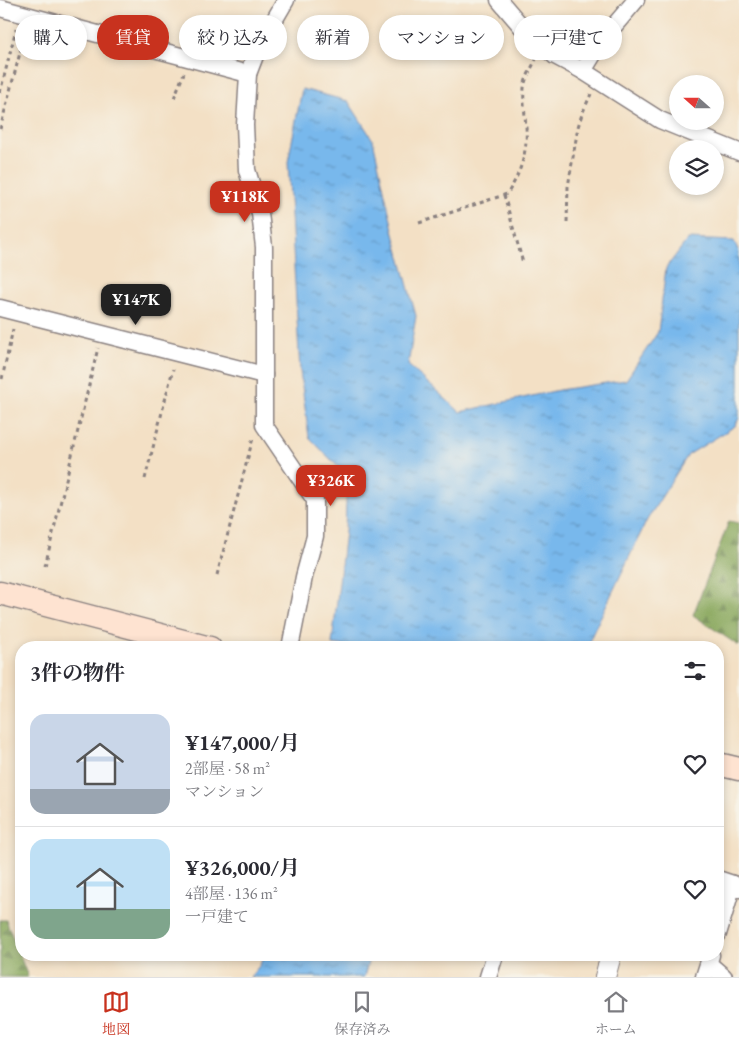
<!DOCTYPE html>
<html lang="ja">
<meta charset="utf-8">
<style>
:root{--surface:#fff;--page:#f2f2f3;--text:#2b2b33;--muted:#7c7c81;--line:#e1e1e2;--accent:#c8321e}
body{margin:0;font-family:"EB Garamond","Noto Serif JP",serif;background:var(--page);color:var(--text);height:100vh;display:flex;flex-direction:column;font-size:19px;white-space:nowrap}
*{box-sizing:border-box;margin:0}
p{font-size:16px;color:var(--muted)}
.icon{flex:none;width:28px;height:28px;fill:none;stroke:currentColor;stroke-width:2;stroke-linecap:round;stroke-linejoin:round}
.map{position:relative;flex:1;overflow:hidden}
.sheet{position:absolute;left:15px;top:641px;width:709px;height:320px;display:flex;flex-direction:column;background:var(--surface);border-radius:20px;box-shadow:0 2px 8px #0003}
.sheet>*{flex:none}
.top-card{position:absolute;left:15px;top:15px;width:710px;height:45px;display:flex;gap:10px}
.needle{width:32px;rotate:291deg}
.fabs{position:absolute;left:669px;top:75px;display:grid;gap:10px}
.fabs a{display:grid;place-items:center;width:55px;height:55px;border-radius:50%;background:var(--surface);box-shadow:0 2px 8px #0003;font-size:25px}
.price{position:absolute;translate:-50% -42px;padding:0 11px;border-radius:10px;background:var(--accent);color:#fff;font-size:16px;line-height:32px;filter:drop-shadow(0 1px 2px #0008)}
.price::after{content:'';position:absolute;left:50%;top:30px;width:15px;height:11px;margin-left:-8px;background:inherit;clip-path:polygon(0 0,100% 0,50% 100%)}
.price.active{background:#222;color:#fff}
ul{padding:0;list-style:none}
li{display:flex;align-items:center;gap:15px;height:125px;padding:0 15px}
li+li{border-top:1px solid var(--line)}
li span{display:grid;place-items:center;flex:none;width:140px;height:100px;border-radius:15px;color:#555}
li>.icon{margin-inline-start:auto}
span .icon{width:60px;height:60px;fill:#fffc;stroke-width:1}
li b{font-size:21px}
h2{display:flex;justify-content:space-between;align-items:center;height:60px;padding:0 15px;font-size:21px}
.pill{padding:0 18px;border-radius:22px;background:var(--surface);box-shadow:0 2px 8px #0003;font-size:18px;line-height:45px}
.pill.active{background:var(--accent);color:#fff}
.tab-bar{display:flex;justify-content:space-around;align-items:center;height:70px;border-top:1px solid var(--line);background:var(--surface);font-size:14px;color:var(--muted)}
.tab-bar a{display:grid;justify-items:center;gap:2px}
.tab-bar .active{color:var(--accent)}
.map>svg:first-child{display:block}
</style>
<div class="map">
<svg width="739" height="977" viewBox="0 0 739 977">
<defs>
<pattern id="forest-firs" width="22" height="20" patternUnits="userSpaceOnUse" patternTransform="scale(1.25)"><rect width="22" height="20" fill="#85a559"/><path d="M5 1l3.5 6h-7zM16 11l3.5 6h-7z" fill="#6c864b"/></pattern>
<pattern id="water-ripples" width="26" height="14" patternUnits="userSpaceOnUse" patternTransform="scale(1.25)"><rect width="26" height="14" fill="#78b8ec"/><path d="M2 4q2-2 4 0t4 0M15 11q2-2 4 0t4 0" fill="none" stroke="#6295c0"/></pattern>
</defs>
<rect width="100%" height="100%" fill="#f7f3e8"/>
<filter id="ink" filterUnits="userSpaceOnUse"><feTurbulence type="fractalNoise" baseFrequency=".02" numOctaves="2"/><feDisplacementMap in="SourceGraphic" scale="10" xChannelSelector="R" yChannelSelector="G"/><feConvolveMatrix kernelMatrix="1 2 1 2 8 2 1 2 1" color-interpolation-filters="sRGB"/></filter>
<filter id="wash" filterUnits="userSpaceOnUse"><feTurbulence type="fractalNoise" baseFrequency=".0096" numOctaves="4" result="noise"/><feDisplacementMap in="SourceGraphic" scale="20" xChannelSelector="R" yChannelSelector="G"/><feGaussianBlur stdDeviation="1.12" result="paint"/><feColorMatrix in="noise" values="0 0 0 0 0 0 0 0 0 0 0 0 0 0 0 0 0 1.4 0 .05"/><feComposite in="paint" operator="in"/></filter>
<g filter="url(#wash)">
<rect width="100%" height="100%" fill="#f3e0c5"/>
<g fill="url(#forest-firs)" stroke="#54644a">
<polygon points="729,521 739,523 739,646 693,615"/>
<polygon points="0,920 6,920 28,977 0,977"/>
</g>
<g fill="url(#water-ripples)" stroke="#4d6d94">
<polygon points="302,89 348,101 373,140 394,234 416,316 408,365 460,412 559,390 626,380 658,332 666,268 688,239 734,241 739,252 739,418 735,426 688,455 647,520 590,639 591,647 362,648 332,644 345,531 347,476 309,437 300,371 288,162"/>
<polygon points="264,955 370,955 364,977 250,977 260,965"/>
</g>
</g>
<g filter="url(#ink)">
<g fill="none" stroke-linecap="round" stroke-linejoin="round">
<g stroke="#8a8180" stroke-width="19">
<g id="minor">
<polyline points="286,0 258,48 248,74 245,125 247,170 260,213 264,247 264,425 315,500 315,536 304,577 290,648"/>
<polyline points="499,0 522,27 555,56 583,71 660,120 714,142 739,152"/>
<polyline points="0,8 248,74"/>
<polyline points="583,71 602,40 636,0"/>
<polyline points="0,308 264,375"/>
<polyline points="718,879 733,884 739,889"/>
<polyline points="718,934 733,884"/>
<polyline points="709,964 724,977"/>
<polyline points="488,977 495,955"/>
<polyline points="704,977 711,955"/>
</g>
</g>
<g stroke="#8a8180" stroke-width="22">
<polyline id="tertiary" points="605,977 611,955"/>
</g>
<g stroke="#8a8180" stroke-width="25">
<g id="secondary">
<polyline points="0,593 210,648"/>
<polyline points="718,764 739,769"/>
</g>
</g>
<g stroke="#8a8180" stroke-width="3" stroke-dasharray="4 4" stroke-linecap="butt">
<polyline points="224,49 236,50 240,49"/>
<polyline points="0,93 16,29"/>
<polyline points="174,98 184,73"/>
<polyline points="0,129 26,30"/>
<polyline points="504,195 523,263"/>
<polyline points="567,222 568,187 578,127 582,114 591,94"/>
<path d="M419,223L507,194C520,175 528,151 526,127C525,114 523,101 524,88C525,78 532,68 536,59"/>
<polyline points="2,379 13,329"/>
<polyline points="145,479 173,369"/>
<polyline points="45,566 98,348"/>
<polyline points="217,575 253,438"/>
</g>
<use href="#minor" stroke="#fff" stroke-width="16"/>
<use href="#tertiary" stroke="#fff" stroke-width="20"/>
<use href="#secondary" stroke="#fee3d1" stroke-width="22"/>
</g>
</g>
</svg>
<div class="fabs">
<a><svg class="needle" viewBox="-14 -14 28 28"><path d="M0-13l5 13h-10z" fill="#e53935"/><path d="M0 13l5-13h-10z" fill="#7c7c81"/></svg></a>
<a><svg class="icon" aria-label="layers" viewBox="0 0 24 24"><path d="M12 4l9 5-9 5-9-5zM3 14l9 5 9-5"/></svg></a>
</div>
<b class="price" style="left:245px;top:223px">¥118K</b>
<b class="price active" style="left:136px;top:326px">¥147K</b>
<b class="price" style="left:331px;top:507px">¥326K</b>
<div class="top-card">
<a class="pill">購入</a>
<a class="pill active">賃貸</a>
<a class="pill">絞り込み</a>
<a class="pill">新着</a>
<a class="pill">マンション</a>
<a class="pill">一戸建て</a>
</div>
<section class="sheet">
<h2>3件の物件<svg class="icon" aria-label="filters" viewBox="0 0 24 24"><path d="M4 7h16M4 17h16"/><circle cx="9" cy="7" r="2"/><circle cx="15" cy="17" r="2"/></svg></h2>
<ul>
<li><span style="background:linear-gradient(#c9d6e8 75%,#9aa5b1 0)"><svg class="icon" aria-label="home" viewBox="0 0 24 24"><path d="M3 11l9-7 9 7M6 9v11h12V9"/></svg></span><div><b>¥147,000/月</b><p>2部屋 · 58 m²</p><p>マンション</p></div><svg class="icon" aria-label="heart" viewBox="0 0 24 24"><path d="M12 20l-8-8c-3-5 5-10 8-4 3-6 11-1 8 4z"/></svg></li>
<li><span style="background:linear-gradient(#bfe0f5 70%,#7fa58c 0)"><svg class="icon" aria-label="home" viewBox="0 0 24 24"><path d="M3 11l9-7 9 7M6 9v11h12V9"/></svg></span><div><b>¥326,000/月</b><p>4部屋 · 136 m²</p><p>一戸建て</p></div><svg class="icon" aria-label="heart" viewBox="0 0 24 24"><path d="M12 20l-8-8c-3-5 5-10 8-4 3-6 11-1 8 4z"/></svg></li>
</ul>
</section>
</div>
<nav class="tab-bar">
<a class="active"><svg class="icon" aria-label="map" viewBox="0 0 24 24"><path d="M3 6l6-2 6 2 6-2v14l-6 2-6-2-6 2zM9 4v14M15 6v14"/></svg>地図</a>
<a><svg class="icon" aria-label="saved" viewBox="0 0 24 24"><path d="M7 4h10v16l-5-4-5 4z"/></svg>保存済み</a>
<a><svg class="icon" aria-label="home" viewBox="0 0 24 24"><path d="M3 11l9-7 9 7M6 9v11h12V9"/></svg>ホーム</a>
</nav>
